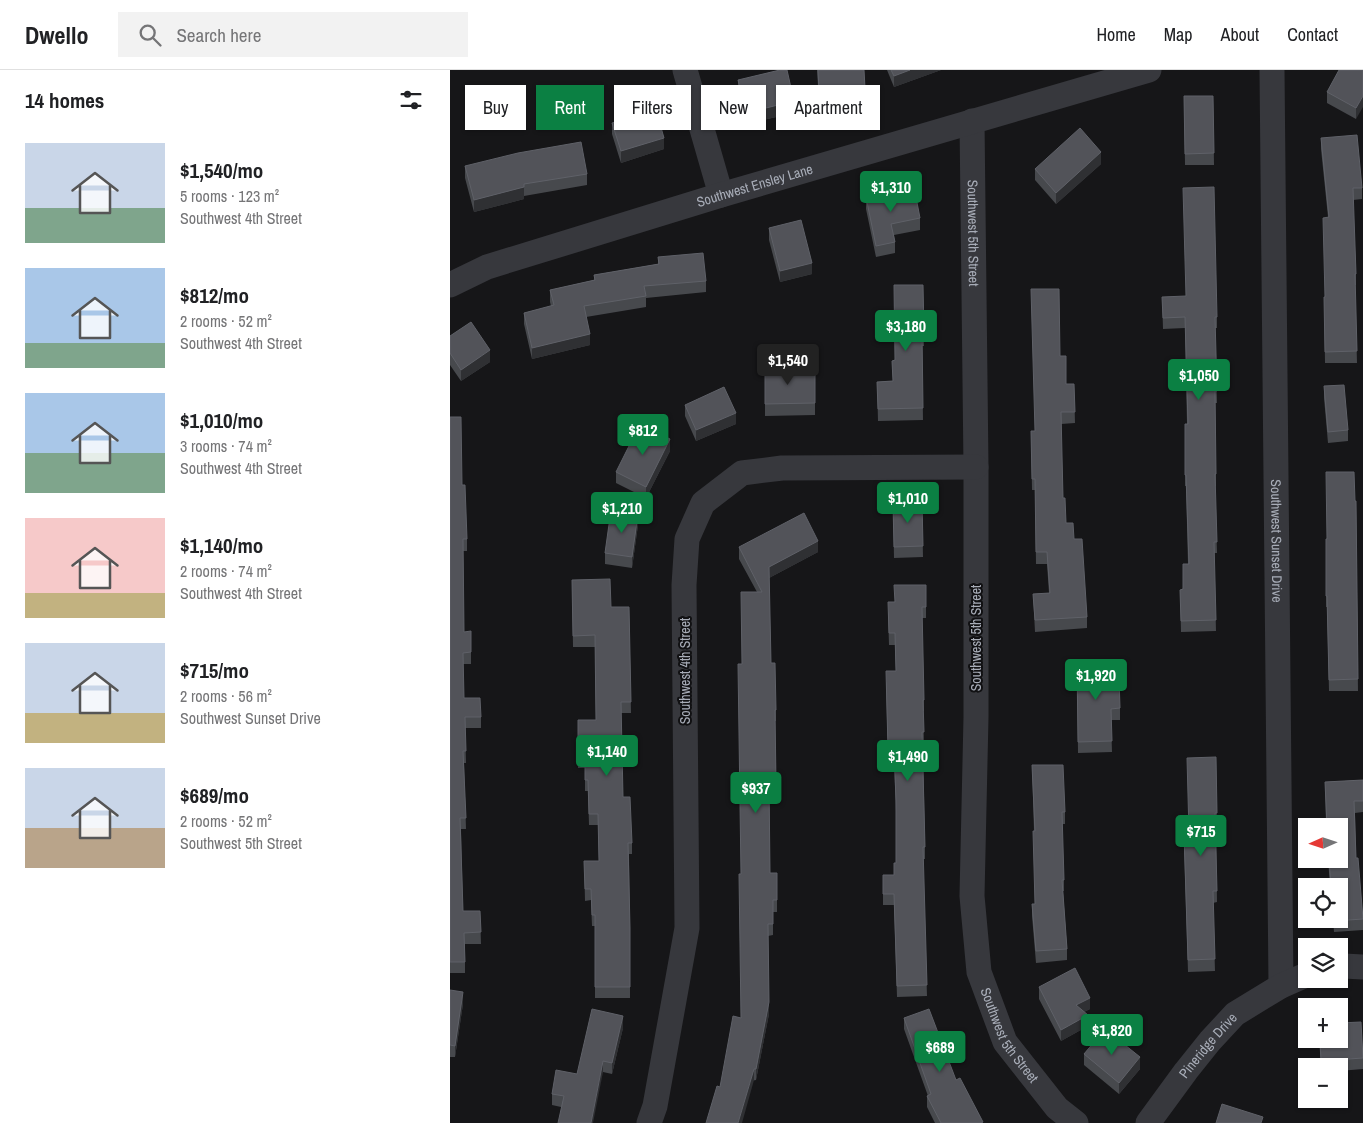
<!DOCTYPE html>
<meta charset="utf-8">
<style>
:root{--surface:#fff;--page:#f2f2f2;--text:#202124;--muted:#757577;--line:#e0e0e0;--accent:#0b8043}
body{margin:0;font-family:"Archivo Narrow",sans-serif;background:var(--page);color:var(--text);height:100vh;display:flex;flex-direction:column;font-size:19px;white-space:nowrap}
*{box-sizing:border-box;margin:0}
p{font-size:16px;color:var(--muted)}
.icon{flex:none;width:28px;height:28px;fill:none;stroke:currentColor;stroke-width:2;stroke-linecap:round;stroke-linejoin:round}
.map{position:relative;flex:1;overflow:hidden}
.panel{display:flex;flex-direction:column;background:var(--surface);width:450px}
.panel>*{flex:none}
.banner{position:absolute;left:15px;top:15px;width:475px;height:45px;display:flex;gap:10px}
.needle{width:32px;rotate:267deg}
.fabs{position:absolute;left:848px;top:748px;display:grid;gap:10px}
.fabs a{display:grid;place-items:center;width:50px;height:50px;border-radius:0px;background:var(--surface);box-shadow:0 1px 4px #0004;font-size:25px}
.price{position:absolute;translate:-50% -42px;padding:0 11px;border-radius:5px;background:var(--accent);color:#fff;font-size:16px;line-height:32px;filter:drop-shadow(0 1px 2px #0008)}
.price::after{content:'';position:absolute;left:50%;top:30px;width:15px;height:11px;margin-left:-8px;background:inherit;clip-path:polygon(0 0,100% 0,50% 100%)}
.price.current{background:#222;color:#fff}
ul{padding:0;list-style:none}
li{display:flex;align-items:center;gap:15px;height:125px;padding:0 25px}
li span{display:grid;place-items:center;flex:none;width:140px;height:100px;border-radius:0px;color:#555}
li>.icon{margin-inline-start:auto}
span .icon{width:60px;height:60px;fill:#fffc;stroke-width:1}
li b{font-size:21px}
h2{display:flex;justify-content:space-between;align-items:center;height:60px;padding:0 25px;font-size:21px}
.chip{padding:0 18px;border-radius:0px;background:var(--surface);box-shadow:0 1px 4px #0004;font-size:18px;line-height:45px}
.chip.current{background:var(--accent);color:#fff}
header{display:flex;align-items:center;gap:30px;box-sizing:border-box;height:70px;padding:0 25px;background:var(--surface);border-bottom:1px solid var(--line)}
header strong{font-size:24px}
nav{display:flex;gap:28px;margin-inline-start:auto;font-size:18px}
.search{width:350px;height:45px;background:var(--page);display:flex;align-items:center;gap:12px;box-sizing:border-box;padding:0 18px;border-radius:0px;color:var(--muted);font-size:19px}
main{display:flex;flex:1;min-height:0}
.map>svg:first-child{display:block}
</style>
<header>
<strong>Dwello</strong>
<div class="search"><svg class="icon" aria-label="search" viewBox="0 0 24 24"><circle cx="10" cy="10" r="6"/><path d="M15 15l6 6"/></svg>Search here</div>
<nav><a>Home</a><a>Map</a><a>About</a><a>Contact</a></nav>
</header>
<main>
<section class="panel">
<h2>14 homes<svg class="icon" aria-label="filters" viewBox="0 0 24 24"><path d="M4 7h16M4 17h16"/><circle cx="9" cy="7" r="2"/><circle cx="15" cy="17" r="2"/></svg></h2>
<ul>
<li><span style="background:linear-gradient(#c9d6e8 65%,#7fa58c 0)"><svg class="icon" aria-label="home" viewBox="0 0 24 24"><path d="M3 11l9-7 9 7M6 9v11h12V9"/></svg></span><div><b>$1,540/mo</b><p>5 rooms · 123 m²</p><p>Southwest 4th Street</p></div></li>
<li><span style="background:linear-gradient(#a9c7e8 75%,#7fa58c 0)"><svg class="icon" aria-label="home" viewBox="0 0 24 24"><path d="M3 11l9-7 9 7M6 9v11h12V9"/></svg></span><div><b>$812/mo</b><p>2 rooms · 52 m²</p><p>Southwest 4th Street</p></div></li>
<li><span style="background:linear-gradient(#a9c7e8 60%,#7fa58c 0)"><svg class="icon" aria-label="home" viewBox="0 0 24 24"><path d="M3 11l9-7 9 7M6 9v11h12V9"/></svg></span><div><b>$1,010/mo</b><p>3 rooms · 74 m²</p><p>Southwest 4th Street</p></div></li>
<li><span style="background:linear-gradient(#f6c9c9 75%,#c2b280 0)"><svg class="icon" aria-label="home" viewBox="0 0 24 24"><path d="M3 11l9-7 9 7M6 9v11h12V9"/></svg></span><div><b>$1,140/mo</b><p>2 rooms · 74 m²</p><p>Southwest 4th Street</p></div></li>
<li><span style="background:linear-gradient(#c9d6e8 70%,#c2b280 0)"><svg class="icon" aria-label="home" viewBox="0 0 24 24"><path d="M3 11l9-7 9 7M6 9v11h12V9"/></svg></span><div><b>$715/mo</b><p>2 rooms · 56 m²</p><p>Southwest Sunset Drive</p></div></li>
<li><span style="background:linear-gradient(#c9d6e8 60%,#b9a48a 0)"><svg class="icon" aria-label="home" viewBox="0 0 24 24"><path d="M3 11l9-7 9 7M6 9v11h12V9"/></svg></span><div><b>$689/mo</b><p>2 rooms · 52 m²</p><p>Southwest 5th Street</p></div></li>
</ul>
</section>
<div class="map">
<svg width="913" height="1053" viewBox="0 0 913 1053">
<rect width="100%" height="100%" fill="#161618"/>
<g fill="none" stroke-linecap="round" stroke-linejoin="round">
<g stroke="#37383d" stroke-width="25">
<polyline points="235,0 271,125"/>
<path id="s1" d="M822,0L831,916"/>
<path id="s2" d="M522,51L526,397V647L522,826L529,902L555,972L607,1038L626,1053"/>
<path id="s3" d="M0,215L37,197L271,125L699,0"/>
<polyline points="889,898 894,896 913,897"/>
<polyline points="199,1053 205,1036 237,858 234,515 237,469 253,433 292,403 332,398 526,397"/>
<path id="s4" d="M698,1053L736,1001L760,971L785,944L831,916L856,905"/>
</g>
</g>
<g fill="#47494d">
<polygon points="367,0 414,0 415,29 369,32"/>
<polygon points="437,0 491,0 444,17"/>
<polygon points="913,0 906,49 877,33 877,22"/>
<polygon points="288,10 344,43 296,54 288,21"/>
<polygon points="734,26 763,26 764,95 735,95"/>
<polygon points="162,53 214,79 171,93 162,64"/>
<polygon points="871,68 912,118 912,129 903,130 906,204 906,215 905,215 907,293 875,293 874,227 875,227 878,147 871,79"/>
<polygon points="651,94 606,134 585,110 585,99"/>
<polygon points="15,96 137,104 137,115 74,126 74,129 24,142 15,108"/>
<polygon points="416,127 470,148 470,160 444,165 445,172 445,183 426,187 416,139"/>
<polygon points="319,158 362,204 330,212 319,170"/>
<polygon points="208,187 256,211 256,222 196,228 196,237 136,247 140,275 82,289 74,254 74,243 101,236 100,232 100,220 144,210 144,205 208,194"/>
<polygon points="473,215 474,276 472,276 473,350 428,351 427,312 443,311 442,291 445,290"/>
<polygon points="712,227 767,247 767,258 765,258 767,333 765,333 766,404 766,416 765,416 767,483 764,483 766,561 731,562 730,520 733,519 738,494 736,416 735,416 735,365 737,354 735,258 713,259"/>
<polygon points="0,266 40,292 11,311 0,295"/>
<polygon points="610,286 616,314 624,314 625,353 611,354 613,428 616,453 624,469 637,547 637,558 585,562 583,524 599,523 597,494 586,494 585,420 582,420 581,361 585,361"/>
<polygon points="315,295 341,304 365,304 365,345 315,346"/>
<polygon points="874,316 898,360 898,371 878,373 874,328"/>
<polygon points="235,335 286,354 246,371 235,346"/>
<polygon points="0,347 12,415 17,469 17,481 13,481 14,562 21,582 21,594 13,594 14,628 31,647 31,658 15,658 16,693 14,693 16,759 11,759 13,841 30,841 31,874 15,874 15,903 0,903"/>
<polygon points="220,381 196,428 166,413 166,402"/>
<polygon points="905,431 906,431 908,621 879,621 877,537 876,537 876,469 877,469"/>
<polygon points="472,432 473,487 444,488 443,433"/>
<polygon points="188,455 182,498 155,494 155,483"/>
<polygon points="289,477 368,482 319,508 321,593 326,640 326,651 325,651 326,726 319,726 320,803 327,803 327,842 323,842 323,865 318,866 319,944 306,1010 270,1017 291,948 292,594 307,522 289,489"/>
<polygon points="122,510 161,537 179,537 181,643 171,643 173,727 182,773 182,784 179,784 180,858 180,928 145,928 145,856 142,856 141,830 135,831 134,791 149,791 148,755 139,755 138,721 135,721 135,698 128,698 128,650 146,650 145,577 123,577"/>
<polygon points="476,515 476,548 472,548 474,630 474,641 473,641 474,673 473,673 475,777 475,789 473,789 477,926 447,927 444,835 433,835 433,805 444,805 446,793 446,742 444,689 438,689 436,613 446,601 445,575 439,575 438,543 444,532"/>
<polygon points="627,592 660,608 670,638 670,650 661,650 662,682 628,683"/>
<polygon points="766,687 767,755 766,755 767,832 763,833 765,901 738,902 734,775"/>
<polygon points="582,695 615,742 615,754 612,754 614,810 614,821 613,821 617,879 617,890 586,893 582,846 582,834 585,834 584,761"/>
<polygon points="913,710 913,742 905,743 906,788 913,849 913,860 884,862 883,849 889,849 889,816 880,816 878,789 889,789 889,756 876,756 875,712"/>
<polygon points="589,917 640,939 634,942 638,956 611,971 589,929"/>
<polygon points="0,920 13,934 5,987 0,987"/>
<polygon points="454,948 506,1010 533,1053 485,1053 477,1037 477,1026 478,1026 454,959"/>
<polygon points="173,958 162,1004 153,1002 111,1037 102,1035 102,1024 127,1004"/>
<polygon points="869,969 889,969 913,981 913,999 889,1001 889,996 871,996"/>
<polygon points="634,984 690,999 669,1024 634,995"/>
</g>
<g fill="#2f3033">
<polygon points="460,0 491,0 444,17 444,6"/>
<polygon points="913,26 913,37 906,49 906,38"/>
<polygon points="344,31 344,43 296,54 296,43"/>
<polygon points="214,68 214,79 171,93 171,81"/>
<polygon points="651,82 651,94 606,134 606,123"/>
<polygon points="74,117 74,129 24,142 24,130"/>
<polygon points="362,193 362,204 330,212 330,201"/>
<polygon points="140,264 140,275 82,289 82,278"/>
<polygon points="40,280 40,292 11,311 11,300"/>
<polygon points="286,343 286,354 246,371 246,360"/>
<polygon points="220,369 220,381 196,428 196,417"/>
<polygon points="188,444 188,455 182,498 182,487"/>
<polygon points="368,471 368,482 319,508 319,497"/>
<polygon points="13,922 13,934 5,987 5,976"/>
<polygon points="640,928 640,939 626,946 626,935"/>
<polygon points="319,932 319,944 306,1010 306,999"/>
<polygon points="638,945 638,956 611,971 611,960"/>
<polygon points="173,946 173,958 162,1004 162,993"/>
<polygon points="690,987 690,999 669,1024 669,1013"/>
<polygon points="153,991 153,1002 143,1053 141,1053"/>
<polygon points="304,999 304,1010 292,1053 288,1053"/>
</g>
<g fill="#525359" stroke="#5f6168">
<polygon points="330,0 337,0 344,31 296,43 288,10"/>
<polygon points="368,0 414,0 415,18 369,21"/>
<polygon points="441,0 460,0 444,6"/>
<polygon points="889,0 913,0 913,26 906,38 877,22"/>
<polygon points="734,26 763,26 764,83 735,84"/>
<polygon points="206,40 214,68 171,81 162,53"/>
<polygon points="630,58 651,82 606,123 585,99"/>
<polygon points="907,65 912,118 903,118 906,204 905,204 907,281 875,282 874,227 875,227 873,148 879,147 871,68"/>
<polygon points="131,72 137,104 74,114 74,117 24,130 15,96 68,83"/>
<polygon points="464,117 470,148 441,154 445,172 426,176 416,127"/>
<polygon points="764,117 767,247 765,247 767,321 765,321 766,404 765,404 767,472 764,472 766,550 731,551 730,520 733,519 733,494 739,494 736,405 735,405 735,354 738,354 735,247 713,248 712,227 736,226 733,118"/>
<polygon points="351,150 362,193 330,201 319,158"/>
<polygon points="253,183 256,211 194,216 196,226 134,236 140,264 82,278 74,243 104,235 100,220 145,210 144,205 209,194 208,187"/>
<polygon points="444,215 473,215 474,264 472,264 473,338 428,339 427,312 443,311 442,291 445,290"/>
<polygon points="581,219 609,219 610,286 616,286 616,314 624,314 625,342 611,342 613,428 615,428 616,453 623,453 624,469 632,469 637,547 585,550 583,524 600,523 597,482 586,482 585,409 582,409 581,361 585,361"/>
<polygon points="21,252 40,280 11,300 0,283 0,266"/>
<polygon points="341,294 341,304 365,304 365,333 315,334 315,295"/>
<polygon points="894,315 898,360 878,362 874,316"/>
<polygon points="274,317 286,343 246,360 235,335"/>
<polygon points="0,347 11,347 12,415 15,415 17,469 13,469 14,562 21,561 21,582 13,583 14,628 30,628 31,647 15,647 16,681 13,681 16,748 10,748 13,841 30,841 31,862 14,863 15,892 0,892"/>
<polygon points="190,354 220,369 196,417 166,402"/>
<polygon points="876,402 904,402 905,431 906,431 908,609 879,610 877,526 876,526 876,469 877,469"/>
<polygon points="472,432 473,476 444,477 443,433"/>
<polygon points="161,440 188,444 182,487 155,483"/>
<polygon points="354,443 368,471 319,497 321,593 325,593 326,640 325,640 326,714 319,714 320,803 327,803 327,830 323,830 323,854 318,854 319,932 306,999 304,999 288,1053 256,1053 267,1016 270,1017 283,946 291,948 289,804 291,804 288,594 292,594 291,522 312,522 289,477"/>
<polygon points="160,509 161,537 179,537 181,632 171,632 173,727 180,727 182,773 178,773 180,858 180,917 145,917 145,845 142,845 141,819 135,819 134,791 149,791 148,744 139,744 138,710 135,710 135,686 128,686 128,650 146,650 145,565 123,566 122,510"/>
<polygon points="444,515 476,515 476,537 472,537 474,630 473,630 474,662 472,662 475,777 473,777 477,915 447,916 444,824 433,824 433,805 444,805 444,793 446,793 446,731 444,678 438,678 436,601 446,601 445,563 439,563 438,532 445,532"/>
<polygon points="660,591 660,608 669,608 670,638 661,639 662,671 628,672 627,592"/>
<polygon points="766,687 767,743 765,743 767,821 763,821 765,889 738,890 734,763 739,763 737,688"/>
<polygon points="582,695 613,695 615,742 612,742 614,810 612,810 617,879 586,881 582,834 585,834 583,761 585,761"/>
<polygon points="913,710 913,731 904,731 906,788 908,788 913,849 884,851 884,849 889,849 889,816 881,816 879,789 889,789 889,756 877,756 875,712"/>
<polygon points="625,898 640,928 626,935 638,945 611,960 589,917"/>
<polygon points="0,920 13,922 5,976 0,975"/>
<polygon points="142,939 173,946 162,993 153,991 141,1053 108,1053 114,1026 102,1024 106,1000 127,1004"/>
<polygon points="479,939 506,1010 510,1008 533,1052 531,1053 491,1053 477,1026 481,1024 454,948"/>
<polygon points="911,952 913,988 871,991 870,969 889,969 889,953"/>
<polygon points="655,959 690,987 669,1013 634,984"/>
<polygon points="772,1034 813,1047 811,1053 766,1053"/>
</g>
<g text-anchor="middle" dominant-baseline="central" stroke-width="4" stroke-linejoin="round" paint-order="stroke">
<g font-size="14" fill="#a8adb8" stroke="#111113">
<text stroke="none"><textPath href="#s3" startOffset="321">Southwest Ensley Lane</textPath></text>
<text stroke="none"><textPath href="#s2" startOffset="112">Southwest 5th Street</textPath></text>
<text stroke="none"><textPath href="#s1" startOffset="471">Southwest Sunset Drive</textPath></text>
<text transform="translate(526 568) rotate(-90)">Southwest 5th Street</text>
<text transform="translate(235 601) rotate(-90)">Southwest 4th Street</text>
<text stroke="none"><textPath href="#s2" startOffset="922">Southwest 5th Street</textPath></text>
<text stroke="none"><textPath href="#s4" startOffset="98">Pineridge Drive</textPath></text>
</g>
</g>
</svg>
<div class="fabs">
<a><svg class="needle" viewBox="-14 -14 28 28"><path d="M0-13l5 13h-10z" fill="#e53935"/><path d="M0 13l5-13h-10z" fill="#757577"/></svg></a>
<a><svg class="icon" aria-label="locate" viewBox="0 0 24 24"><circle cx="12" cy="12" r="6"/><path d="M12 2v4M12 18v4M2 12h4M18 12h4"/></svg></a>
<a><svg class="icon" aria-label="layers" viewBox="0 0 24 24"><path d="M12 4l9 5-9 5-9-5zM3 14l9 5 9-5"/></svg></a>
<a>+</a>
<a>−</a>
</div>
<b class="price" style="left:441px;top:143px">$1,310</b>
<b class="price" style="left:456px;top:282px">$3,180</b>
<b class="price current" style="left:338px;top:316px">$1,540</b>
<b class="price" style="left:749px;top:331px">$1,050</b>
<b class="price" style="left:193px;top:386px">$812</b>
<b class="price" style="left:458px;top:454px">$1,010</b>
<b class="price" style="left:172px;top:464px">$1,210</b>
<b class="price" style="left:646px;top:631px">$1,920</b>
<b class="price" style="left:157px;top:707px">$1,140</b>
<b class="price" style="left:458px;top:712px">$1,490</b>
<b class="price" style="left:306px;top:744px">$937</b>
<b class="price" style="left:751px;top:787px">$715</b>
<b class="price" style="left:662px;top:986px">$1,820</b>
<b class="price" style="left:490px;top:1003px">$689</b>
<div class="banner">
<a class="chip">Buy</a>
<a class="chip current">Rent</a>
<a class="chip">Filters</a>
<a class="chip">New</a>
<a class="chip">Apartment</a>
</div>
</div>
</main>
